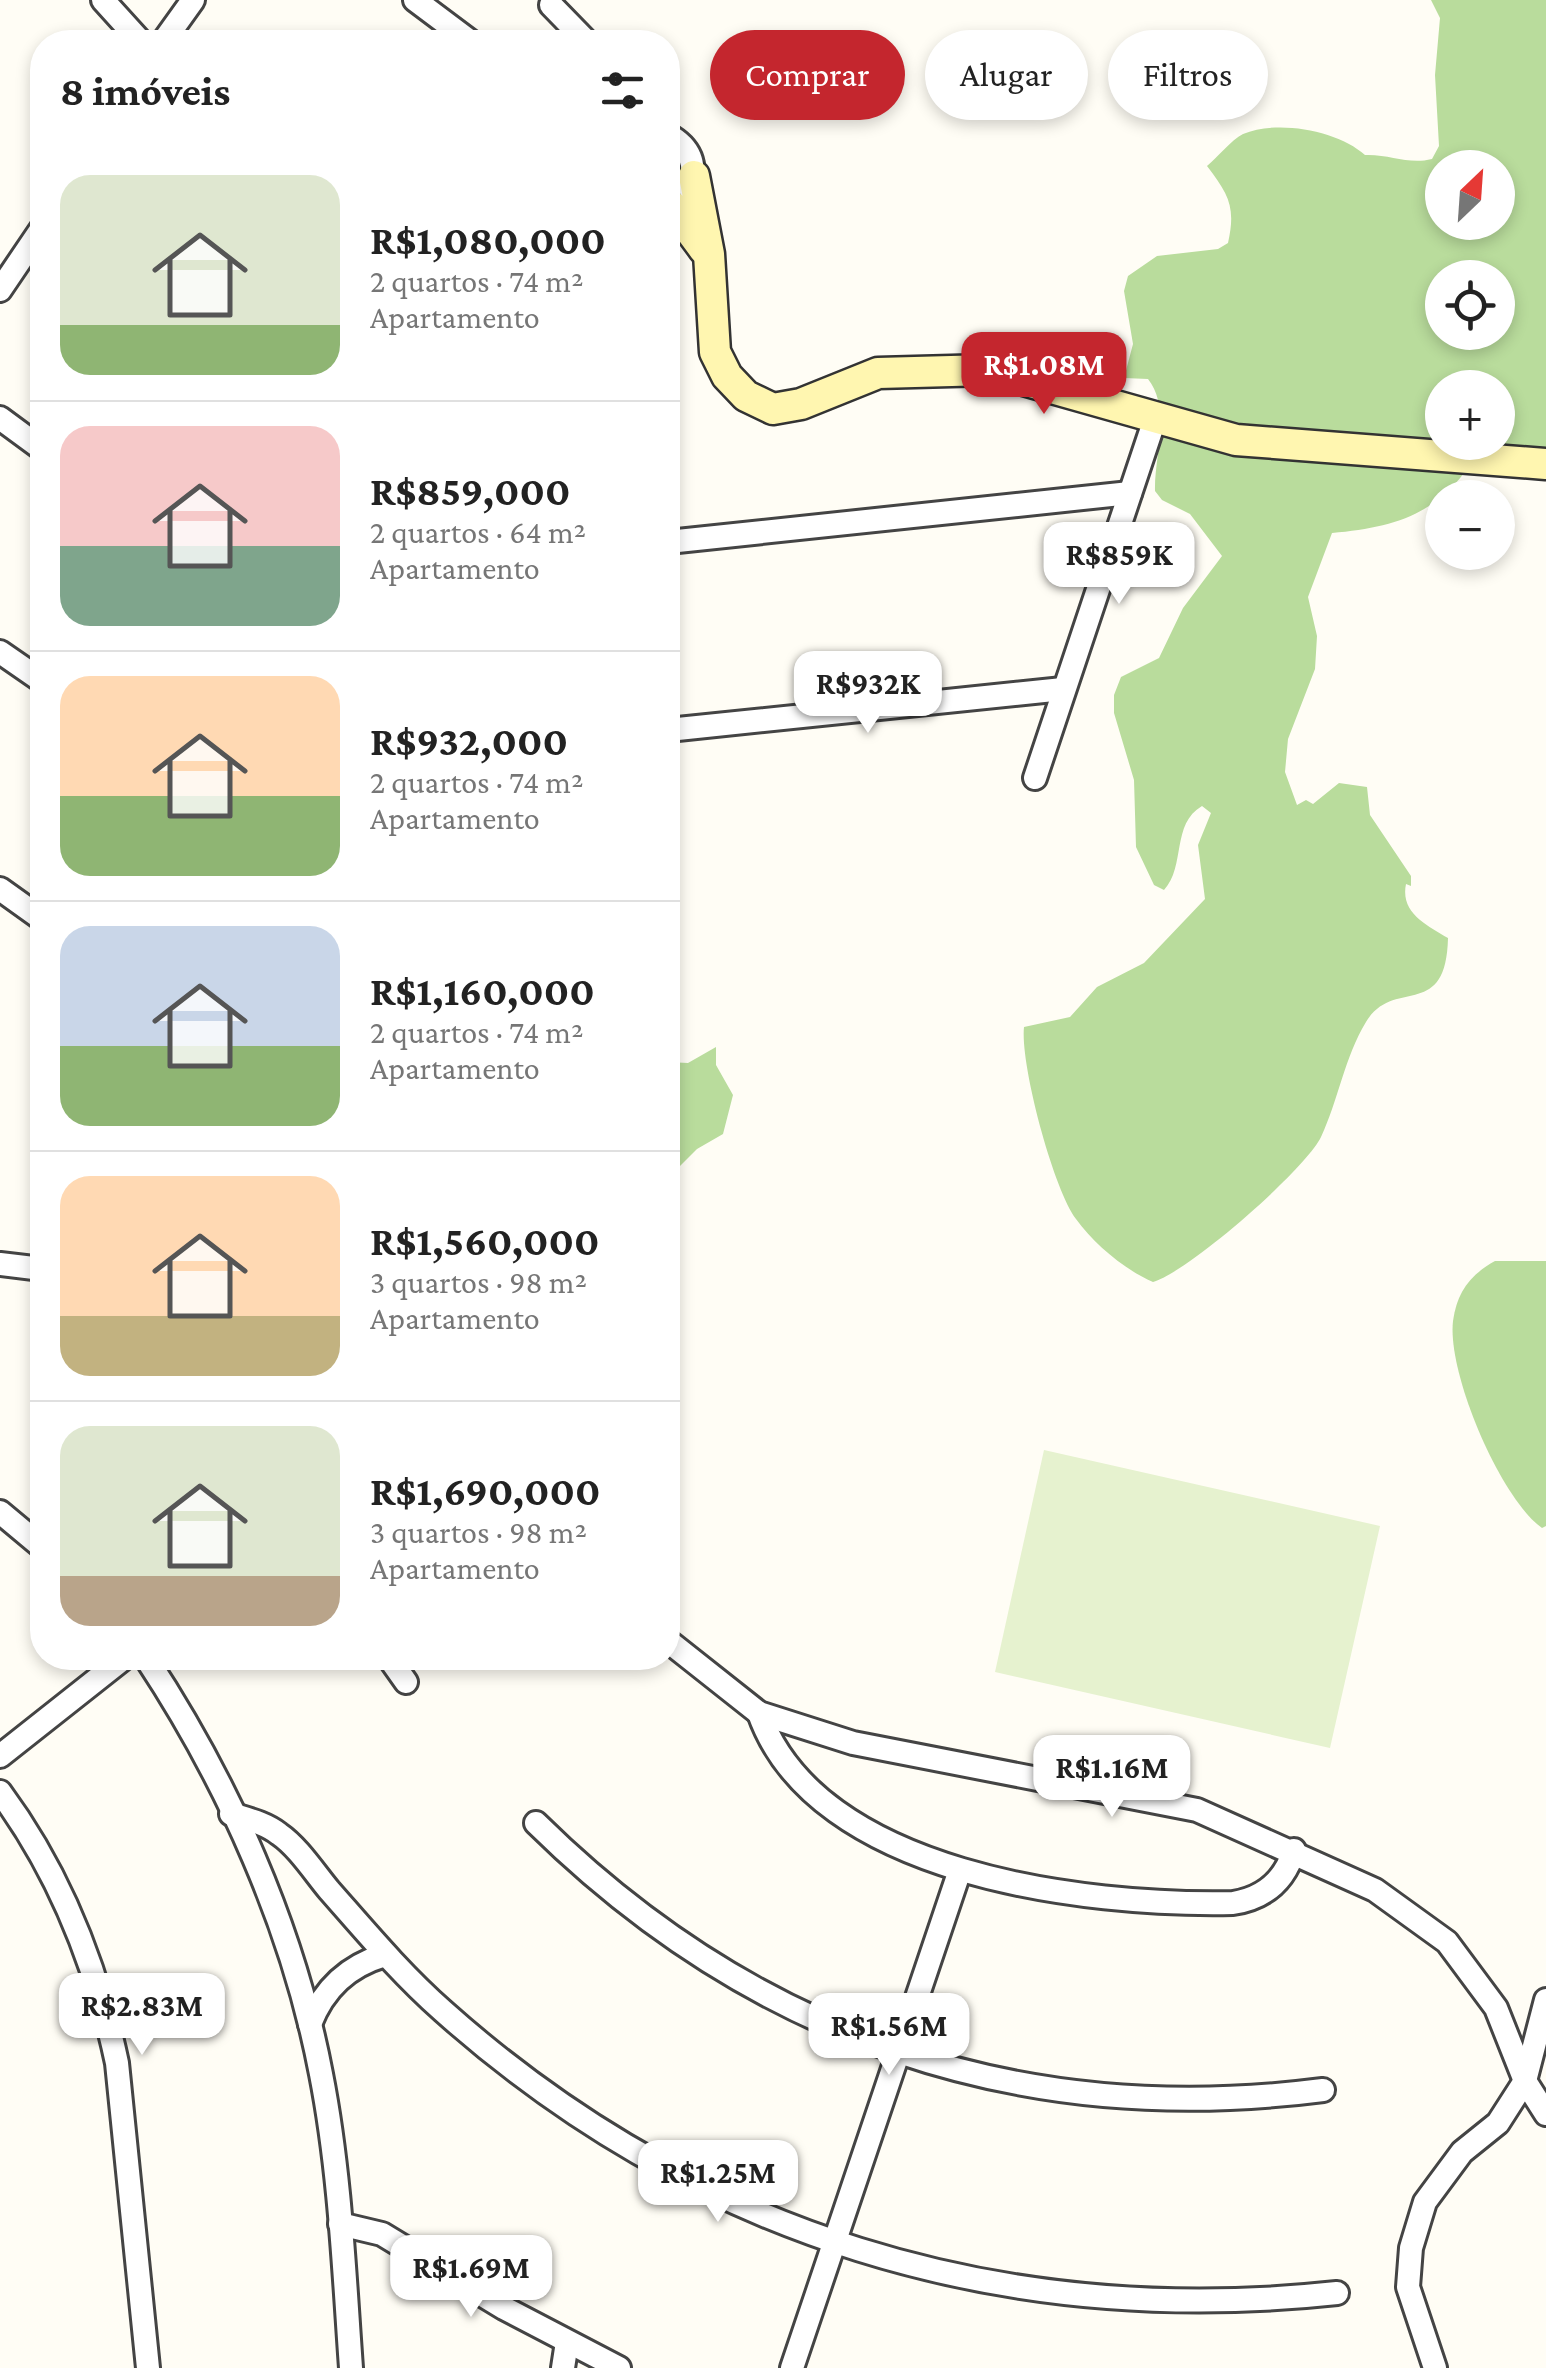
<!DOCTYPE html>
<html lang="pt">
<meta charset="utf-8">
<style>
:root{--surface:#fff;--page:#f6f6f6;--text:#222;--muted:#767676;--line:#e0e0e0;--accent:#c4262e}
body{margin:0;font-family:"Crimson Pro",serif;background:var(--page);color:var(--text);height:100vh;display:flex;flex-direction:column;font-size:38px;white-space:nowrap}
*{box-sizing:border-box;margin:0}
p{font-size:32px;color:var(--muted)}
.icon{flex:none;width:55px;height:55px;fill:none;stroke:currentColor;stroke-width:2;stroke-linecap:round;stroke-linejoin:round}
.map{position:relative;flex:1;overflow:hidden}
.sheet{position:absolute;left:30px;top:30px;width:650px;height:1640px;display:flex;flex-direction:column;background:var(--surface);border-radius:40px;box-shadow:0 5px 15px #0003}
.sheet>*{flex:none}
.top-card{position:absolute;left:710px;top:30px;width:685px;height:90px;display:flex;gap:20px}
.needle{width:65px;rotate:25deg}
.controls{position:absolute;left:1425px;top:150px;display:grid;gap:20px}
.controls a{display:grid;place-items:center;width:90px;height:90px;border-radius:50%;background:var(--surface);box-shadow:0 5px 15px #0003;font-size:50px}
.price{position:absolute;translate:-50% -85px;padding:0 22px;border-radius:20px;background:#fff;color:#222;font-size:32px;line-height:65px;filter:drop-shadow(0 2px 5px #0008)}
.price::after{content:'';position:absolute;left:50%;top:60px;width:30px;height:22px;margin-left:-15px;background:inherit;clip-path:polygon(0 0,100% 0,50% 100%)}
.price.current{background:var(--accent);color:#fff}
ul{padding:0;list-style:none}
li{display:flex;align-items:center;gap:30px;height:250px;padding:0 30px}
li+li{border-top:2px solid var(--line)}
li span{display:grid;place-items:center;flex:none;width:280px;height:200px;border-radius:30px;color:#555}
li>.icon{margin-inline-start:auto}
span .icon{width:120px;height:120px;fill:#fffc;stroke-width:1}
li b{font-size:42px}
h2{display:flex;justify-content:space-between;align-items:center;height:120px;padding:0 30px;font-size:42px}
.tag{padding:0 35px;border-radius:45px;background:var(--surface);box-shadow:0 5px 15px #0003;font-size:35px;line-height:90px}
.tag.current{background:var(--accent);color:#fff}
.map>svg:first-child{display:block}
</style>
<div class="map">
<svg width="1546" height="2368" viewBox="0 0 1546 2368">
<rect width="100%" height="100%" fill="#fffdf5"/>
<g fill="#b9dc9c" fill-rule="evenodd">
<path d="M1431,0H1546V455L1464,473C1431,517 1388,528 1332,533L1308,597L1317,636L1315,669L1288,739L1285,772L1297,805L1306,800L1313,804L1339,783L1367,787L1370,815L1411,876V886L1406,884C1400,913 1427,925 1448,938C1446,1022 1394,976 1366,1022C1345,1056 1338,1101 1321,1137C1305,1170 1188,1272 1153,1282C1125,1270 1094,1244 1076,1219C1053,1188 1020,1064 1024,1027L1070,1017L1097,987L1144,963L1205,899L1198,845L1211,813L1202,806C1171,824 1186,866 1164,890L1154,885L1136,847L1134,780L1114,713V695L1121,677L1159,658L1183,608L1222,556L1190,514L1162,500L1155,491C1154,456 1172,410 1148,379L1124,378L1133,344L1124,291L1128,276L1157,256L1218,249L1228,243C1236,207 1229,195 1207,166C1218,157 1231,140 1243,134C1278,119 1339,131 1365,155C1390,154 1408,165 1432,159L1439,146L1435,75L1440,18ZM1442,168H1498V222H1442ZM1442,278H1498V332H1442ZM1442,388H1498V442H1442Z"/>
<polygon points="716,1047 716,1065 733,1095 723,1134 697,1149 668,1178 668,1062 688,1063"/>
<path d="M1495,1261H1546V1526L1542,1528C1500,1498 1447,1373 1453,1321C1457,1292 1470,1275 1495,1261Z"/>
</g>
<polygon fill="#e6f2cf" points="1044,1450 1380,1526 1330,1748 995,1672"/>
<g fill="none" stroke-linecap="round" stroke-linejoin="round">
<g stroke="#444" stroke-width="28">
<g id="street">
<polyline points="103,0 141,42"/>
<polyline points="415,0 471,42"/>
<polyline points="551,5 587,42"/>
<polyline points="163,42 193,0"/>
<path d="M668,135C690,147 697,164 690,189"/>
<polyline points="0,290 42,228"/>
<polyline points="0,418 42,449"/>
<polyline points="668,542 1130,493"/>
<polyline points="0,652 42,681"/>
<polyline points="668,730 1063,689"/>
<polyline points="1035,778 1155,419"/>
<polyline points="0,889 42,919"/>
<polyline points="0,1264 42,1269"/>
<polyline points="0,1512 42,1547"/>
<polyline points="668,1641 759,1713 853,1743 1197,1810 1375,1890 1447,1942 1496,2008 1525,2081 1546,2114"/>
<path d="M146,1658C228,1782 293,1927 321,2074C340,2171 344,2270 351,2368"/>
<polyline points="389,1658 406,1682"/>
<path d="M759,1713C816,1875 1085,1906 1233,1903C1265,1898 1285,1880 1294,1850"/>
<polyline points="0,1756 124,1658"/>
<path d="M0,1792C60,1873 96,1964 117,2063L148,2368"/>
<path d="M231,1814C247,1819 265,1823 279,1834C298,1847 314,1872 329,1890C366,1932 401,1974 443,2011C694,2235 1003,2329 1337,2293"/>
<path d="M536,1823C753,2037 1020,2129 1323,2090"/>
<path d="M310,2024C324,1988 348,1966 385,1955"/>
<polyline points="340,2224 382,2234 504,2308 619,2368"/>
<polyline points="563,2368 567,2342"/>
<polyline points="792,2368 960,1870"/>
<polyline points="1435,2368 1408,2287 1411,2248 1425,2202 1462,2152 1498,2123 1525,2081 1546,2000"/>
</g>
</g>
<g stroke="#333" stroke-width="35">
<g id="secondary">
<polyline points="694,176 709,254 715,352 727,376 746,396 773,409 801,404 878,373 988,370 1236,440 1546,464"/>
<polyline points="673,207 704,249"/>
</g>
</g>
<use href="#street" stroke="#fff" stroke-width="22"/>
<use href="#secondary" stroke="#fff6b0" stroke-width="30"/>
</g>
</svg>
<div class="controls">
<a><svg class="needle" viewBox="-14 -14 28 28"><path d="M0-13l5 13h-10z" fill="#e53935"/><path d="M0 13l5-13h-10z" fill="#767676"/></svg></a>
<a><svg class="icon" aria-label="locate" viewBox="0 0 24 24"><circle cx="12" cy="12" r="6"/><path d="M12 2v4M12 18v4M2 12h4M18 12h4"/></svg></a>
<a>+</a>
<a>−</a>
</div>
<b class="price current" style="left:1044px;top:417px">R$1.08M</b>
<b class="price" style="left:1119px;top:607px">R$859K</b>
<b class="price" style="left:868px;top:736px">R$932K</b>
<b class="price" style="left:1112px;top:1820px">R$1.16M</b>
<b class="price" style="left:142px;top:2058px">R$2.83M</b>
<b class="price" style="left:889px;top:2078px">R$1.56M</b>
<b class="price" style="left:718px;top:2225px">R$1.25M</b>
<b class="price" style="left:471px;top:2320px">R$1.69M</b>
<div class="top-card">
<a class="tag current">Comprar</a>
<a class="tag">Alugar</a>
<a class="tag">Filtros</a>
</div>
<section class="sheet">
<h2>8 imóveis<svg class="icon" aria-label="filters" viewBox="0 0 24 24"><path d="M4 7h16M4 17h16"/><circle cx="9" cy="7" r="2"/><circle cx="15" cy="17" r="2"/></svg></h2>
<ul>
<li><span style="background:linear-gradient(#dfe7d0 75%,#8fb573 0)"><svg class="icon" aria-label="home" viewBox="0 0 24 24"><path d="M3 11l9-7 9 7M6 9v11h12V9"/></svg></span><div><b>R$1,080,000</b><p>2 quartos · 74 m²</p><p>Apartamento</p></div></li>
<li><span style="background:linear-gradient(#f6c9c9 60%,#7fa58c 0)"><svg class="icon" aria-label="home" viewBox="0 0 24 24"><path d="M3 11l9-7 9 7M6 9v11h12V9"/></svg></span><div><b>R$859,000</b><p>2 quartos · 64 m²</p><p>Apartamento</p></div></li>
<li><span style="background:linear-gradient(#ffd9b3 60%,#8fb573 0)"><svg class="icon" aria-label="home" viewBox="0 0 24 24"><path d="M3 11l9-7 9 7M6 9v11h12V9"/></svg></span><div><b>R$932,000</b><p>2 quartos · 74 m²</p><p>Apartamento</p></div></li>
<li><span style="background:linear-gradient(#c9d6e8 60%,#8fb573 0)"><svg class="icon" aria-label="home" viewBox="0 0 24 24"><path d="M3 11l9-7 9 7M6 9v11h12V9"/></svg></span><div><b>R$1,160,000</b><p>2 quartos · 74 m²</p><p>Apartamento</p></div></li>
<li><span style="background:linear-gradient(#ffd9b3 70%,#c2b280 0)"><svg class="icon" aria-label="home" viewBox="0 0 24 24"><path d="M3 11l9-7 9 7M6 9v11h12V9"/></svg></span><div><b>R$1,560,000</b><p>3 quartos · 98 m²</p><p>Apartamento</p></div></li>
<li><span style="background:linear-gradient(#dfe7d0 75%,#b9a48a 0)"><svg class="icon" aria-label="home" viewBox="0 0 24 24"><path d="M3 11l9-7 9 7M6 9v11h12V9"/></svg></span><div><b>R$1,690,000</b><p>3 quartos · 98 m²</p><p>Apartamento</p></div></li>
</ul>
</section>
</div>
